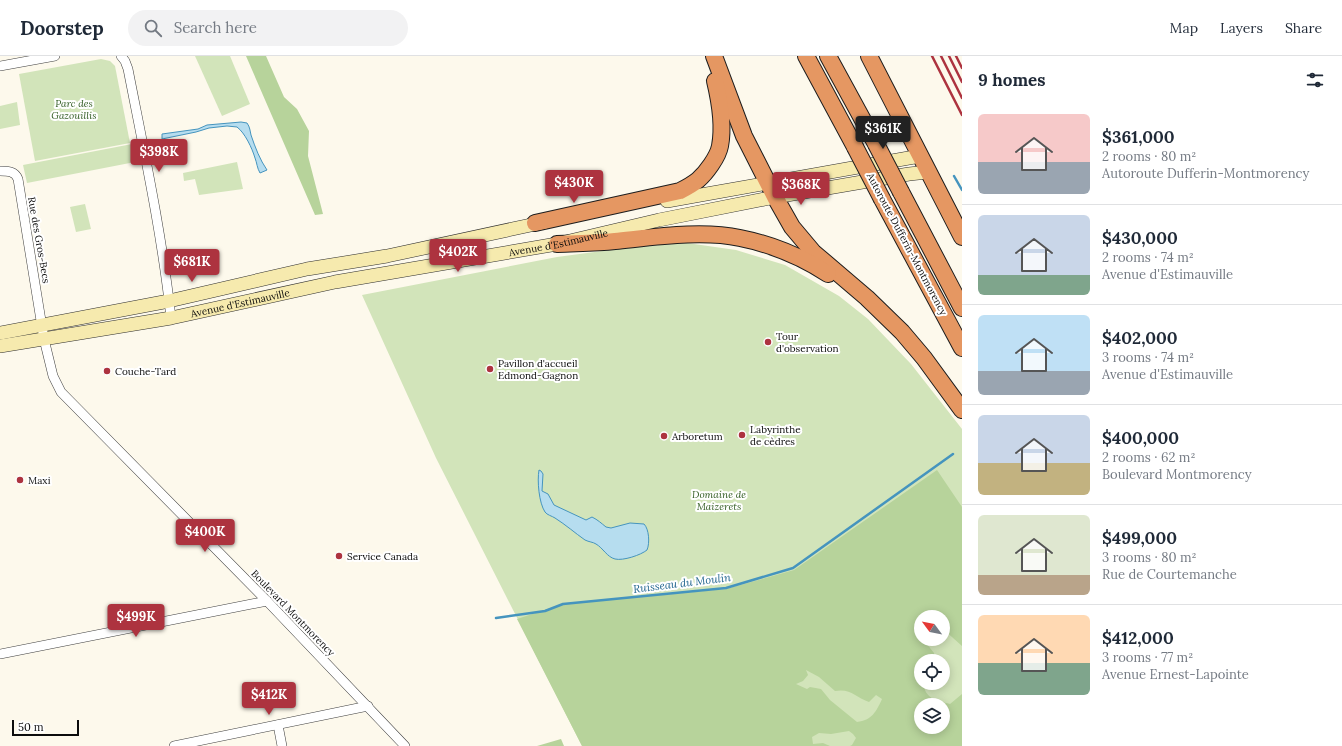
<!DOCTYPE html>
<meta charset="utf-8">
<style>
:root{--surface:#fff;--page:#f2f2f3;--text:#1f2937;--muted:#747a83;--line:#e0e1e3;--accent:#ad333f}
body{margin:0;font-family:Lora,serif;background:var(--page);color:var(--text);height:100vh;display:flex;flex-direction:column;font-size:15px;white-space:nowrap}
*{box-sizing:border-box;margin:0}
p{font-size:13px;color:var(--muted)}
.icon{flex:none;width:22px;height:22px;fill:none;stroke:currentColor;stroke-width:2;stroke-linecap:round;stroke-linejoin:round}
.map{position:relative;flex:1;overflow:hidden}
.side{display:flex;flex-direction:column;background:var(--surface);width:380px}
.side>*{flex:none}
.needle{width:26px;rotate:302deg}
.controls{position:absolute;left:914px;top:554px;display:grid;gap:8px}
.controls a{display:grid;place-items:center;width:36px;height:36px;border-radius:50%;background:var(--surface);box-shadow:0 2px 10px #0003;font-size:20px}
.scale{position:absolute;left:12px;bottom:10px;width:67px;box-sizing:border-box;padding-left:4px;border:2px solid #0c0c0c;border-top:0;font-size:11px;line-height:14px;white-space:nowrap;color:#0c0c0c;-webkit-text-stroke:3px #fff;paint-order:stroke}
.price{position:absolute;translate:-50% -34px;padding:0 9px;border-radius:4px;background:var(--accent);color:#fff;font-size:13px;line-height:26px;filter:drop-shadow(0 1px 2px #0008)}
.price::after{content:'';position:absolute;left:50%;top:24px;width:12px;height:9px;margin-left:-6px;background:inherit;clip-path:polygon(0 0,100% 0,50% 100%)}
.price.selected{background:#222;color:#fff}
ul{padding:0;list-style:none}
li{display:flex;align-items:center;gap:12px;height:100px;padding:0 16px}
li+li{border-top:1px solid var(--line)}
li span{display:grid;place-items:center;flex:none;width:112px;height:80px;border-radius:6px;color:#555}
li>.icon{margin-inline-start:auto}
span .icon{width:48px;height:48px;fill:#fffc;stroke-width:1}
li b{font-size:17px}
h2{display:flex;justify-content:space-between;align-items:center;height:48px;padding:0 16px;font-size:17px}
header{display:flex;align-items:center;gap:24px;box-sizing:border-box;height:56px;padding:0 20px;background:var(--surface);border-bottom:1px solid var(--line)}
header strong{font-size:19px}
nav{display:flex;gap:22px;margin-inline-start:auto;font-size:14px}
.search{width:280px;height:36px;background:var(--page);display:flex;align-items:center;gap:10px;box-sizing:border-box;padding:0 14px;border-radius:22px;color:var(--muted);font-size:15px}
main{display:flex;flex:1;min-height:0}
.map>svg:first-child{display:block}
</style>
<header>
<strong>Doorstep</strong>
<div class="search"><svg class="icon" aria-label="search" viewBox="0 0 24 24"><circle cx="10" cy="10" r="6"/><path d="M15 15l6 6"/></svg>Search here</div>
<nav><a>Map</a><a>Layers</a><a>Share</a></nav>
</header>
<main>
<div class="map">
<svg width="962" height="690" viewBox="0 0 962 690">
<rect width="100%" height="100%" fill="#fdf9ec"/>
<g fill="#d2e4ba" fill-rule="evenodd">
<polygon points="195,0 230,0 250,48 222,60"/>
<polygon points="101,3 110,5 115,10 130,87 35,105 19,18"/>
<polygon points="17,46 20,69 0,73 0,50"/>
<polygon points="132,88 135,106 27,127 23,109"/>
<polygon points="237,106 243,133 199,139 195,123 184,125 183,117"/>
<polygon points="85,148 91,173 76,176 70,151"/>
<path d="M687,187L736,194L785,209L839,240L868,263L911,308L962,373V690H582L436,402L362,239L557,201L632,191ZM921,561H943V583H921ZM921,605H943V627H921ZM921,649H943V671H921Z"/>
</g>
<g fill="#b7d39b" fill-rule="evenodd">
<polygon points="246,0 266,0 284,41 297,53 309,75 308,100 323,158 315,159"/>
<path d="M937,414L962,451V590L943,573V561H921V583H923L934,597L935,605H921V627H923C926,644 936,644 950,648L962,638V690H850L852,689L856,682L853,678L849,675L831,678L819,677L812,681L813,688L823,687L830,690H582L517,563L563,548L726,533L794,514ZM806,614L819,621L835,635C851,632 855,641 869,646L876,639L882,643C876,656 872,664 857,666L830,644L821,633L810,631L807,633L796,628L803,625L808,619ZM921,649H943V671H921Z"/>
<polygon points="561,683 564,690 537,690"/>
</g>
<g fill="#b6ddef" stroke="#4594be">
<path d="M241,66L247,67C250,71 250,75 251,79C255,91 260,104 267,114L260,117C257,112 257,107 255,102C252,92 245,77 237,71L227,70L209,72L196,76L162,83V78L198,73L207,69Z"/>
<path d="M539,414L541,415L543,418L542,435L548,438L554,449L586,464L592,461C598,464 601,467 606,471L611,472L630,467L644,468C649,473 650,487 647,494C641,499 623,505 615,503C607,501 603,492 596,488C593,486 589,486 585,484C575,477 566,469 555,462C552,460 547,459 545,456C539,447 537,425 539,414Z"/>
</g>
<g fill="none" stroke-linecap="round" stroke-linejoin="round">
<g stroke="#4594be" stroke-width="2.5">
<polyline points="954,120 962,134"/>
<polyline points="496,562 545,555 563,548 726,532 793,512 953,398"/>
</g>
<g stroke="#3f3f3f" stroke-width="10">
<g id="minor">
<path d="M121,0L125,5L128,13C144,95 162,178 171,262"/>
<polyline points="0,10 55,0"/>
<path d="M0,115C8,115 15,115 18,123L44,283L53,320L61,336L267,545L405,690"/>
<polyline points="0,598 267,545"/>
<polyline points="278,669 282,690"/>
<polyline points="174,690 368,650"/>
</g>
</g>
<g stroke="#2e2e2e" stroke-width="14">
<g id="secondary">
<polyline points="667,145 920,100"/>
<polyline points="0,277 169,245 307,213 387,200 545,166"/>
<path id="s1" d="M0,290L171,262L335,226L557,188L659,164L775,141L909,118L928,116"/>
</g>
</g>
<g stroke="#1d1d1d" stroke-width="18">
<g id="motorway">
<polyline points="714,0 744,80 775,141 792,171 813,196 867,242 902,276 924,302 962,354"/>
<polyline points="806,0 855,91"/>
<polyline points="828,0 876,88"/>
<polyline points="869,0 962,181"/>
<polyline points="901,136 962,252"/>
<polyline points="882,143 962,292"/>
<path d="M535,167L680,135C686,132 693,128 698,124C706,117 718,101 720,90C724,69 720,46 715,25"/>
<path d="M557,188C577,187 596,187 615,185C655,181 702,174 740,182C770,188 802,201 828,218"/>
</g>
</g>
<use href="#minor" stroke="#fff" stroke-width="9"/>
<use href="#secondary" stroke="#f6eaae" stroke-width="13"/>
<use href="#motorway" stroke="#e59762" stroke-width="16"/>
<g stroke="#ad333f" stroke-width="2.5">
<polyline points="932,0 962,59"/>
<polyline points="941,0 962,42"/>
<polyline points="949,0 962,26"/>
<polyline points="956,0 962,12"/>
</g>
<g stroke="#1d1d1d" stroke-width="18" stroke-linecap="butt">
<g id="motorway-bridge">
<polyline points="876,88 901,136"/>
<polyline points="855,91 882,143"/>
</g>
</g>
<use href="#motorway-bridge" stroke="#e59762" stroke-width="16"/>
</g>
<g fill="#ad333f" stroke="#fff" stroke-width="1.5">
<circle cx="768" cy="286" r="4"/>
<circle cx="490" cy="313" r="4"/>
<circle cx="107" cy="315" r="4"/>
<circle cx="742" cy="379" r="4"/>
<circle cx="664" cy="380" r="4"/>
<circle cx="20" cy="424" r="4"/>
<circle cx="339" cy="500" r="4"/>
</g>
<g text-anchor="middle" dominant-baseline="central" stroke-width="4" stroke-linejoin="round" paint-order="stroke">
<g font-size="10" font-style="italic" fill="#325c23" stroke="#fff">
<text x="74" y="47">Parc des<tspan x="74" dy="12">Gazouillis</tspan></text>
<text x="719" y="438">Domaine de<tspan x="719" dy="12">Maizerets</tspan></text>
</g>
<g font-size="10" fill="#0c0c0c" stroke="#fff">
<text transform="translate(39 184) rotate(80)">Rue des Gros-Becs</text>
<text stroke="none"><textPath href="#s1" startOffset="568">Avenue d'Estimauville</textPath></text>
<text transform="translate(907 188) rotate(62)">Autoroute Dufferin-Montmorency</text>
<text stroke="none"><textPath href="#s1" startOffset="244">Avenue d'Estimauville</textPath></text>
<text transform="translate(293 557) rotate(46)">Boulevard Montmorency</text>
</g>
<g font-size="10" fill="#0c0c0c" stroke="#fff" text-anchor="start">
<text x="776" y="280">Tour<tspan x="776" dy="12">d'observation</tspan></text>
<text x="498" y="307">Pavillon d'accueil<tspan x="498" dy="12">Edmond-Gagnon</tspan></text>
<text x="115" y="315">Couche-Tard</text>
<text x="750" y="373">Labyrinthe<tspan x="750" dy="12">de cèdres</tspan></text>
<text x="672" y="380">Arboretum</text>
<text x="28" y="424">Maxi</text>
<text x="347" y="500">Service Canada</text>
</g>
<g font-size="11" font-style="italic" fill="#236690" stroke="#fff">
<text transform="translate(682 527) rotate(-7)">Ruisseau du Moulin</text>
</g>
</g>
</svg>
<div class="controls">
<a><svg class="needle" viewBox="-14 -14 28 28"><path d="M0-13l5 13h-10z" fill="#e53935"/><path d="M0 13l5-13h-10z" fill="#747a83"/></svg></a>
<a><svg class="icon" aria-label="locate" viewBox="0 0 24 24"><circle cx="12" cy="12" r="6"/><path d="M12 2v4M12 18v4M2 12h4M18 12h4"/></svg></a>
<a><svg class="icon" aria-label="layers" viewBox="0 0 24 24"><path d="M12 4l9 5-9 5-9-5zM3 14l9 5 9-5"/></svg></a>
</div>
<div class="scale">50 m</div>
<b class="price selected" style="left:883px;top:94px">$361K</b>
<b class="price" style="left:159px;top:117px">$398K</b>
<b class="price" style="left:574px;top:148px">$430K</b>
<b class="price" style="left:801px;top:150px">$368K</b>
<b class="price" style="left:458px;top:217px">$402K</b>
<b class="price" style="left:192px;top:227px">$681K</b>
<b class="price" style="left:205px;top:497px">$400K</b>
<b class="price" style="left:136px;top:582px">$499K</b>
<b class="price" style="left:269px;top:660px">$412K</b>
</div>
<section class="side">
<h2>9 homes<svg class="icon" aria-label="filters" viewBox="0 0 24 24"><path d="M4 7h16M4 17h16"/><circle cx="9" cy="7" r="2"/><circle cx="15" cy="17" r="2"/></svg></h2>
<ul>
<li><span style="background:linear-gradient(#f6c9c9 60%,#9aa5b1 0)"><svg class="icon" aria-label="home" viewBox="0 0 24 24"><path d="M3 11l9-7 9 7M6 9v11h12V9"/></svg></span><div><b>$361,000</b><p>2 rooms · 80 m²</p><p>Autoroute Dufferin-Montmorency</p></div></li>
<li><span style="background:linear-gradient(#c9d6e8 75%,#7fa58c 0)"><svg class="icon" aria-label="home" viewBox="0 0 24 24"><path d="M3 11l9-7 9 7M6 9v11h12V9"/></svg></span><div><b>$430,000</b><p>2 rooms · 74 m²</p><p>Avenue d'Estimauville</p></div></li>
<li><span style="background:linear-gradient(#bfe0f5 70%,#9aa5b1 0)"><svg class="icon" aria-label="home" viewBox="0 0 24 24"><path d="M3 11l9-7 9 7M6 9v11h12V9"/></svg></span><div><b>$402,000</b><p>3 rooms · 74 m²</p><p>Avenue d'Estimauville</p></div></li>
<li><span style="background:linear-gradient(#c9d6e8 60%,#c2b280 0)"><svg class="icon" aria-label="home" viewBox="0 0 24 24"><path d="M3 11l9-7 9 7M6 9v11h12V9"/></svg></span><div><b>$400,000</b><p>2 rooms · 62 m²</p><p>Boulevard Montmorency</p></div></li>
<li><span style="background:linear-gradient(#dfe7d0 75%,#b9a48a 0)"><svg class="icon" aria-label="home" viewBox="0 0 24 24"><path d="M3 11l9-7 9 7M6 9v11h12V9"/></svg></span><div><b>$499,000</b><p>3 rooms · 80 m²</p><p>Rue de Courtemanche</p></div></li>
<li><span style="background:linear-gradient(#ffd9b3 60%,#7fa58c 0)"><svg class="icon" aria-label="home" viewBox="0 0 24 24"><path d="M3 11l9-7 9 7M6 9v11h12V9"/></svg></span><div><b>$412,000</b><p>3 rooms · 77 m²</p><p>Avenue Ernest-Lapointe</p></div></li>
</ul>
</section>
</main>
